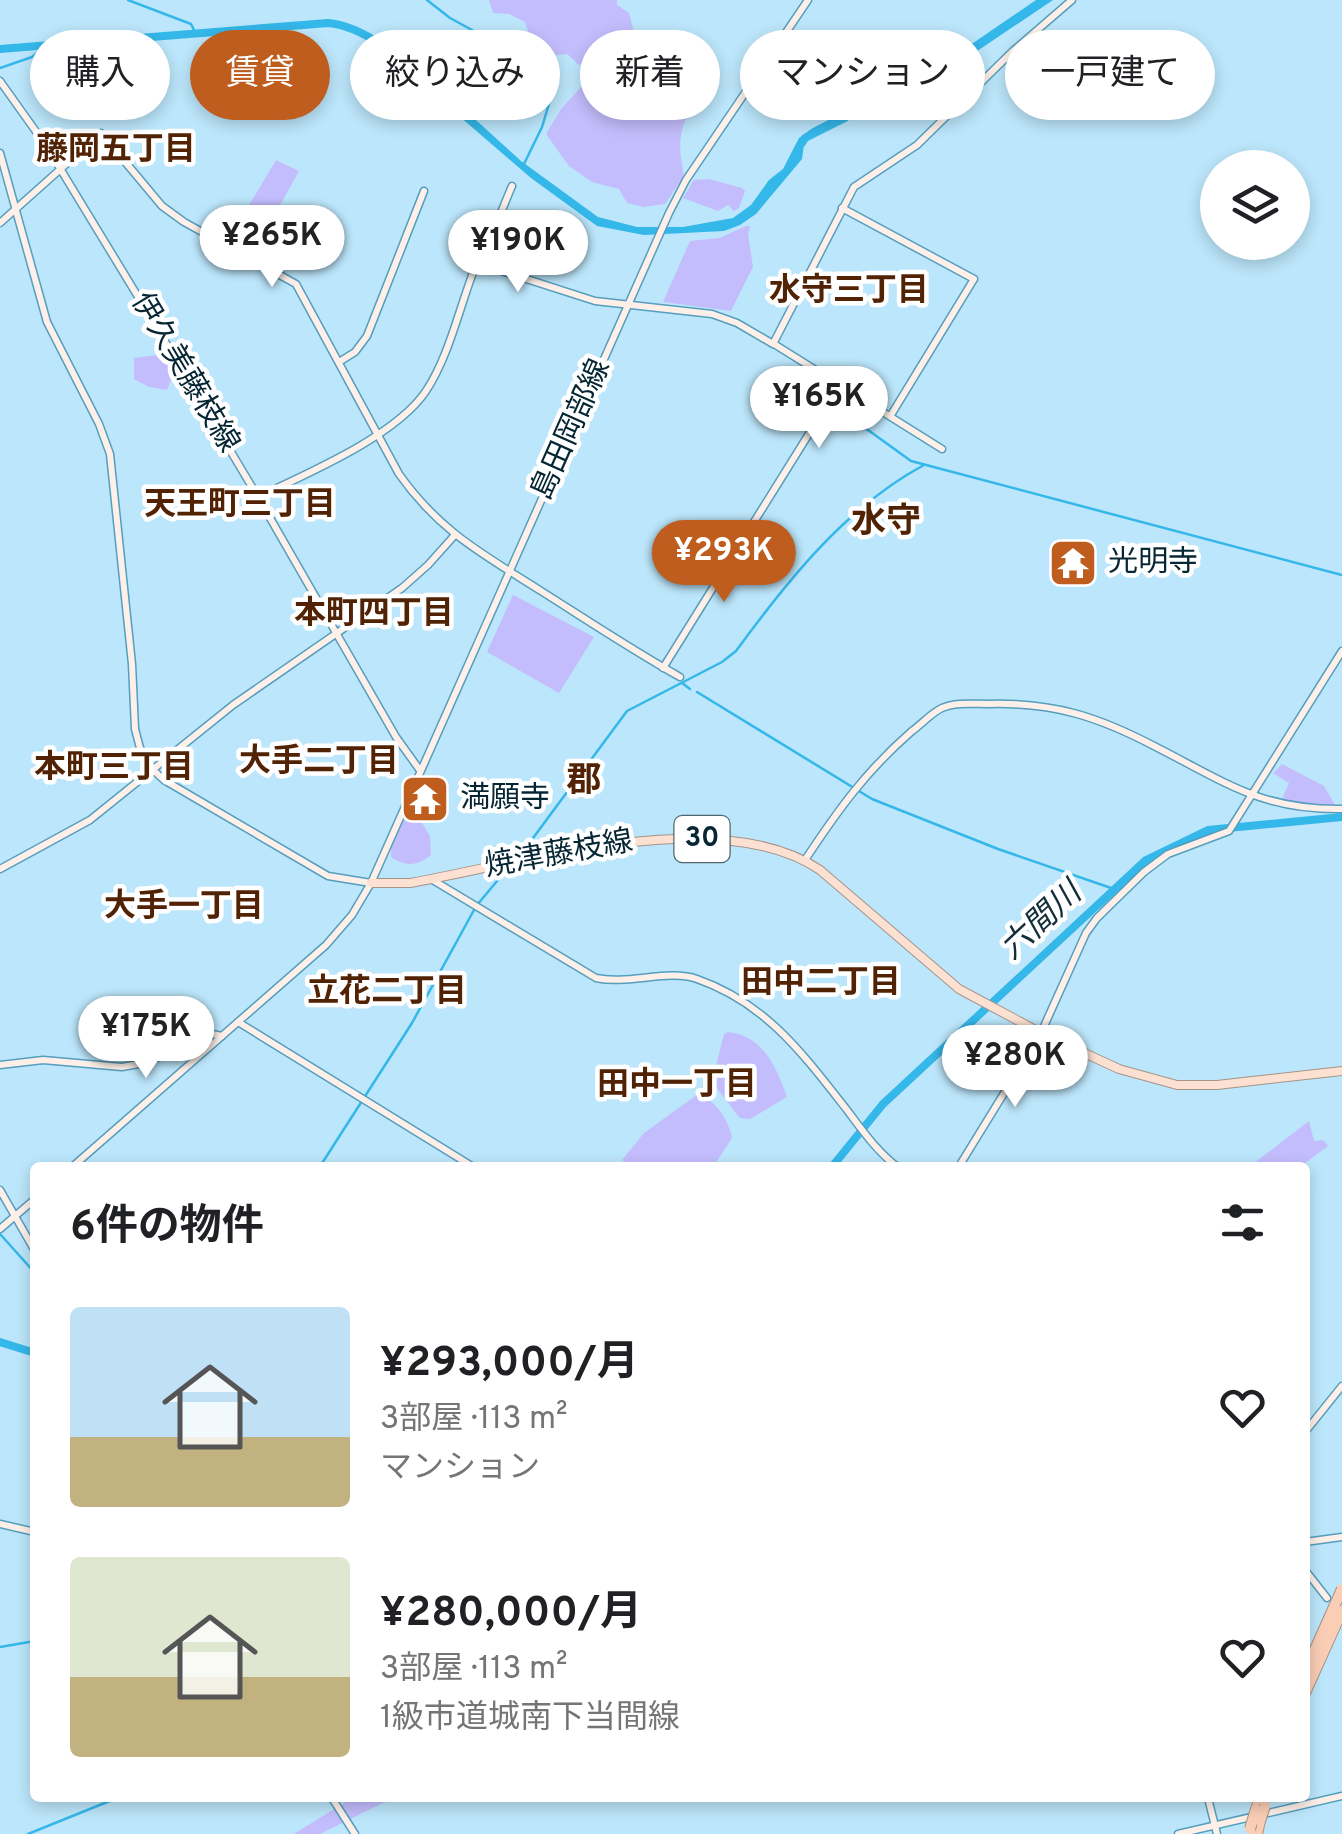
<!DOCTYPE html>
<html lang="ja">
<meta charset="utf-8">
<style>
:root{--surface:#fff;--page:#f2f2f2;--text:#202124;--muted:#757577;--accent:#be5d1d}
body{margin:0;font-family:Overpass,"Noto Sans JP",sans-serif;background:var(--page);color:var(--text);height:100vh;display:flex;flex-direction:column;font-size:38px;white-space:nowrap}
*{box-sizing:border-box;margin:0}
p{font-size:32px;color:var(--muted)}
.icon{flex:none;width:55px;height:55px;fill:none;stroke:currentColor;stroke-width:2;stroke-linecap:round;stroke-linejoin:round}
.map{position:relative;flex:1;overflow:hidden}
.side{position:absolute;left:30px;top:1162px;width:1280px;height:640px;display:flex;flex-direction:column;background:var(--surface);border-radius:10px;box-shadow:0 5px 15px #0003}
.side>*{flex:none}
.guide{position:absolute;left:30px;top:30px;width:1282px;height:90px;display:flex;gap:20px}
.fabs{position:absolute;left:1200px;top:150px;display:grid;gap:20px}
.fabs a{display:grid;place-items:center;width:110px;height:110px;border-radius:50%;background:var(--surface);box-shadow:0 5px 15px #0003;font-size:50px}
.price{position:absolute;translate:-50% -85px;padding:0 22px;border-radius:35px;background:#fff;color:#222;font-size:32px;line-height:65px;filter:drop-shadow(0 2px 5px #0008)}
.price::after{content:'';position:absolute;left:50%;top:60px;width:30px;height:22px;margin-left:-15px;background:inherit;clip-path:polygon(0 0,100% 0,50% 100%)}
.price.selected{background:var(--accent);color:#fff}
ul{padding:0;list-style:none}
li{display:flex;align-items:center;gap:30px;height:250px;padding:0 40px}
li span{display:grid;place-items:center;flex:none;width:280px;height:200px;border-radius:10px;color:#555}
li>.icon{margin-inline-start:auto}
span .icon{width:120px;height:120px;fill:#fffc;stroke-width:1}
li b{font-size:42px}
h2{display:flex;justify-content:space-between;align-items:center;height:120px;padding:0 40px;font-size:42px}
.chip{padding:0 35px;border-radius:45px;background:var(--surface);box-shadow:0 5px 15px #0003;font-size:35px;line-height:90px}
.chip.selected{background:var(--accent);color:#fff}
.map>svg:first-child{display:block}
</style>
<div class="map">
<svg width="1342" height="1834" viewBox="0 0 1342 1834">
<rect width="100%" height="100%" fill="#bce6fb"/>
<g fill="#c3bdfd">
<polygon points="489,0 617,0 617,5 629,13 634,32 628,38 612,44 612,57 599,53 579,65 567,54 536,57 525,22 509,14 493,13"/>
<path d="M624,68L663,91L672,82L679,90L687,117C677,138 680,153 684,176L665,204L644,207L627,203L619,189L592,182L569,166L546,134L561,109L593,74Z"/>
<polygon points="276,160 299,171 253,254 229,239"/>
<polygon points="709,179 742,188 745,191 739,208 734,211 728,205 718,211 683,198 694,180"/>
<polygon points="746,226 750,226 748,234 753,267 731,311 663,302 690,241 720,238"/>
<polygon points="158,355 164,356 174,371 167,390 149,387 134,379 134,358"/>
<polygon points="513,595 594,637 559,693 487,652"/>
<polygon points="1282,764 1324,786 1335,805 1280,804 1289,783 1273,773"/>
<path d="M415,812L430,836L431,855C417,866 407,867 391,857V848L407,813Z"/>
<path d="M728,1032C764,1036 776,1067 787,1097L750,1119L740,1118L712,1082L724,1034Z"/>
<path d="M698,1094C716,1101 728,1119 732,1138L713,1167H634L622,1160L644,1133Z"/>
<polygon points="1309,1121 1314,1141 1323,1140 1328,1146 1300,1167 1249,1167"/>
<polygon points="352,1798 393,1798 320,1834 294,1834"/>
</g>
<polygon fill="#34b7e9" points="1036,0 1053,0 906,99 881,104 805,137 802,159 756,214 740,225 724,231 644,235 597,226 531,178 444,103 455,101 521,161 598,217 637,227 683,227 733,218 751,205 769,180 783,169 799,138 811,129 857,105 906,89"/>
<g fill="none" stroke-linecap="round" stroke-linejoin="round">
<g stroke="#34b7e9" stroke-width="2.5">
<polyline points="128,0 191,24 196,34"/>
<polyline points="427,0 450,18 483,36 517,71 549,92 551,97 542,127 524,164"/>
<polyline points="0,68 32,57 45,46"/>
<polyline points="832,404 911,461 1342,575"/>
<polyline points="682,683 690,689"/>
<polyline points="697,692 872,799 998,849 1114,889"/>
<path d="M519,857L627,711L722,662L736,651C788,580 846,507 924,465"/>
<polyline points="477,905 508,868"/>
<polyline points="319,1168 412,1023 474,910"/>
<polyline points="0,1234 35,1273"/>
<polyline points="0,1647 35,1641"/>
<polyline points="28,1834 117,1798"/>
</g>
<g stroke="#34b7e9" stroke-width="8">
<path d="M0,49L328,23C375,27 420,78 456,107"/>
<polyline points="894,94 921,79"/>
<polyline points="802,143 805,138 845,118"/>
<polyline points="831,1168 883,1104 1146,860 1208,830 1342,817"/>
<polyline points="0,1342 35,1353"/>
</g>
<g stroke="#549ebe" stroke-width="9">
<g id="secondary">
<polyline points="0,81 47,147 154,323 258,497 396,737 419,769"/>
<polyline points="0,153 47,322 99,424 110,454 132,664 135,729 140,748 152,769 164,780 328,876 371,883"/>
<polyline points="842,208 974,279 891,415"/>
<path d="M0,223L101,133L162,206L184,222L296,284L399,474C440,532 483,554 541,591C587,620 632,650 680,677"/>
<polyline points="480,264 595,301 712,314 737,323 773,344 854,187 917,145 1013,51 1072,0"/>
<polyline points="774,344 942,449"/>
<polyline points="339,362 355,352 367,336 424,191"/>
<path d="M258,497C308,473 396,436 426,391C449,356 459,309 474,270C482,262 505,202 512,186"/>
<polyline points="663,668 840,384"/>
<path d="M805,860C838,810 866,771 912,731C922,724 931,713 942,708C956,702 973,704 988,704C1054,702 1099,717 1156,747C1225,782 1261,810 1342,809"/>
<polyline points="0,869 90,820 233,705 402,588 428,565 454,536"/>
<path d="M431,879L596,978C628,985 668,969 697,979C766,1003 803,1054 847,1110C862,1130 878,1153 899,1168"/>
<polyline points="238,1022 475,1168"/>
<polyline points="0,1065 43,1060 122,1067 144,1063 212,1034 222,1036"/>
<polyline points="71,1168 326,945 352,915 371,883 669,213 686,180 808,0"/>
<polyline points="958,1168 1041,1033 1086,933 1097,918 1144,872 1168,854 1229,831 1342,651"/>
<polyline points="0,1190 35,1251"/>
<polyline points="0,1229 35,1199"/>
<polyline points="1305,1432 1342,1386"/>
<polyline points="0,1524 35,1532"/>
<polyline points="1305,1542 1342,1537"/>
<polyline points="1305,1570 1327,1598"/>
<polyline points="332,1798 355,1834"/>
<polyline points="1208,1798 1217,1834"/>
<polyline points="1178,1834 1342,1796"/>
</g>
</g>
<g stroke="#a59388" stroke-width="10">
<path id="primary" d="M371,883H410C523,863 719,802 820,870L959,989L1041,1033L1119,1069L1177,1085H1217L1342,1071"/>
</g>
<g stroke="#a59388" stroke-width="12">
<g id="highway">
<polyline points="1256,1809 1260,1798"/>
<polyline points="1257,1834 1260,1821"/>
</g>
</g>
<use href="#secondary" stroke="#fef0e9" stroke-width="6"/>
<use href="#primary" stroke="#fce1d3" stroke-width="8"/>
<use href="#highway" stroke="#facdb5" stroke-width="10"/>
<g stroke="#a59388" stroke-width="12" stroke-linecap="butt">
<g id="highway-bridge">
<polyline points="1305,1672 1342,1589"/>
<polyline points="1305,1693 1342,1611"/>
<polyline points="1260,1821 1265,1806"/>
<polyline points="1250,1829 1256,1809"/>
</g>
</g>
<use href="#highway-bridge" stroke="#facdb5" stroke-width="10"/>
</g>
<defs>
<g id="temple-square" transform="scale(2.5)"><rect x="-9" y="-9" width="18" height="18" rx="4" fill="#be5d1d" stroke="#fff"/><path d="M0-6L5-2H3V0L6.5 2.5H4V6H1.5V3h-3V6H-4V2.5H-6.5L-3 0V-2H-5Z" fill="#fff"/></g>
</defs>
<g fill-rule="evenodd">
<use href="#temple-square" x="1073" y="563"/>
<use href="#temple-square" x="425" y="799"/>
</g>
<g text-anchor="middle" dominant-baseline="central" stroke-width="9" stroke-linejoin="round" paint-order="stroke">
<rect fill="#fff" stroke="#516770" stroke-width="2.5" x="674.5" y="816" width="55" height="46" rx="8"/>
<g font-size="28" font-weight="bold" fill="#062633">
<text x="702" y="839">30</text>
</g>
<g font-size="30" fill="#062633" stroke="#fff">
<text transform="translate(184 373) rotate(59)">伊久美藤枝線</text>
<text transform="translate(572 430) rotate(-66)">島田岡部線</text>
<text transform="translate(559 855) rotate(-10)">焼津藤枝線</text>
</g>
<g font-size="30" fill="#062633" stroke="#fff" text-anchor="start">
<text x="1108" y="563">光明寺</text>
<text x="460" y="799">満願寺</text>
</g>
<g font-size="32" font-weight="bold" fill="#512304" stroke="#fff">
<text x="116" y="151">藤岡五丁目</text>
<text x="849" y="292">水守三丁目</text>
<text x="240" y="506">天王町三丁目</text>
<text x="374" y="615">本町四丁目</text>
<text x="319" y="763">大手二丁目</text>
<text x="114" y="769">本町三丁目</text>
<text x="184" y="908">大手一丁目</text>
<text x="821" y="984">田中二丁目</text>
<text x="387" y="993">立花二丁目</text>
<text x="677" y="1086">田中一丁目</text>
</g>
<g font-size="32" font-style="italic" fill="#132d39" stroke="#fff">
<text transform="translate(1042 922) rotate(-43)">六間川</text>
</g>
<g font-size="35" font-weight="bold" fill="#512304" stroke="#fff">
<text x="886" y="523">水守</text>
<text x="584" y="782">郡</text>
</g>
</g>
</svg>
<div class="fabs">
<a><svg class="icon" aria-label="layers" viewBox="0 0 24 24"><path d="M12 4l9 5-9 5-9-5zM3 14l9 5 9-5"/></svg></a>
</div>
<b class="price" style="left:272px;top:290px">¥265K</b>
<b class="price" style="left:518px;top:295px">¥190K</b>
<b class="price" style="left:819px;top:451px">¥165K</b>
<b class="price selected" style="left:724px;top:605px">¥293K</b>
<b class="price" style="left:146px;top:1081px">¥175K</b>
<b class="price" style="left:1015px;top:1110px">¥280K</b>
<div class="guide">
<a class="chip">購入</a>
<a class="chip selected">賃貸</a>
<a class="chip">絞り込み</a>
<a class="chip">新着</a>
<a class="chip">マンション</a>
<a class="chip">一戸建て</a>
</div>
<section class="side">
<h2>6件の物件<svg class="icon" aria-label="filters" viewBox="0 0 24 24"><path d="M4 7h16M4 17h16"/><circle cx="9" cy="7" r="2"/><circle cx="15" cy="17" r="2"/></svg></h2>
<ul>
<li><span style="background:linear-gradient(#bfe0f5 65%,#c2b280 0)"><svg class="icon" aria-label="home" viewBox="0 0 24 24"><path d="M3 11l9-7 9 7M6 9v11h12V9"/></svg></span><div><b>¥293,000/月</b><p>3部屋 · 113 m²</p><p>マンション</p></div><svg class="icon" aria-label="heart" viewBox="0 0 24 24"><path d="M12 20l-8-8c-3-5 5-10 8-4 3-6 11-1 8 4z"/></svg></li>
<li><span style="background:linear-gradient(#dfe7d0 60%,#c2b280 0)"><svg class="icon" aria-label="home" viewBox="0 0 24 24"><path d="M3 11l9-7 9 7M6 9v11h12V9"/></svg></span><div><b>¥280,000/月</b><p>3部屋 · 113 m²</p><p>1級市道城南下当間線</p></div><svg class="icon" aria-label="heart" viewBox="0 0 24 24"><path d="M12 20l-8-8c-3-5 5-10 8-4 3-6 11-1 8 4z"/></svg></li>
</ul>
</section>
</div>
